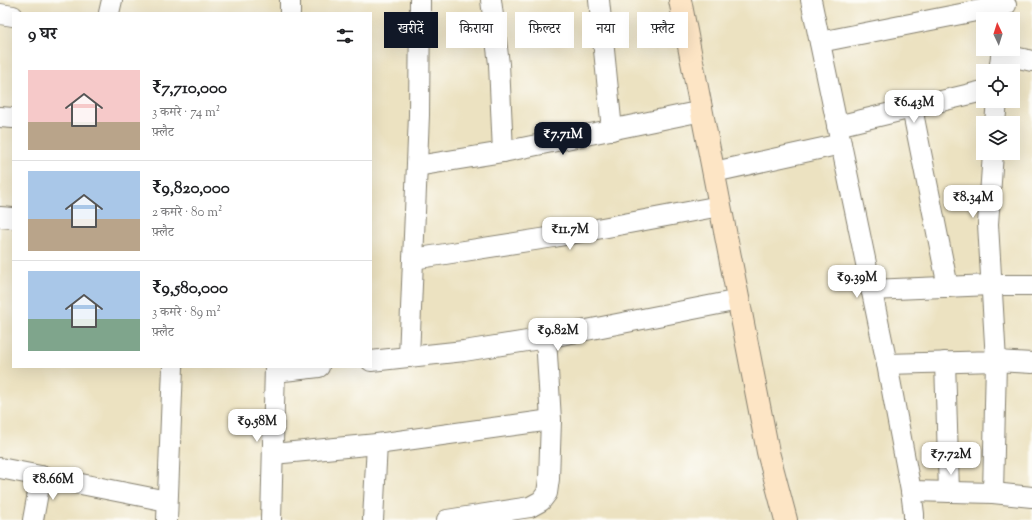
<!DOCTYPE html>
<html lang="hi">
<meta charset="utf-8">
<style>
:root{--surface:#fff;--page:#f6f6f6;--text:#202124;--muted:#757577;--line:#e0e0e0;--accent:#111827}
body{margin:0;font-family:"Sorts Mill Goudy","Noto Serif Devanagari",serif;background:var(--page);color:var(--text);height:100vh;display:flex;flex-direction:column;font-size:15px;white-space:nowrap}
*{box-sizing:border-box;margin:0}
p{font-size:13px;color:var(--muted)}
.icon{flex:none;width:22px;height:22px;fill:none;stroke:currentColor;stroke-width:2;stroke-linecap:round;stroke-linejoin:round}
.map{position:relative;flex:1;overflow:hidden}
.panel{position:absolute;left:12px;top:12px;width:360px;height:356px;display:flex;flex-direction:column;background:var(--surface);border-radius:0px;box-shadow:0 4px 16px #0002}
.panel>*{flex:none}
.guide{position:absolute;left:384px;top:12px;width:380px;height:36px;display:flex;gap:8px}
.needle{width:26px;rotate:356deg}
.fabs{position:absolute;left:976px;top:12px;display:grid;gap:8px}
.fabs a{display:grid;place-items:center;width:44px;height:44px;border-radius:0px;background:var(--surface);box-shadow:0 4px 16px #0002;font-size:20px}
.price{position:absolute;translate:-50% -34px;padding:0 9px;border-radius:8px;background:#fff;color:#222;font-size:13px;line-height:26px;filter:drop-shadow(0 1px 2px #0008)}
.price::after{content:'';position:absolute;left:50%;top:24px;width:12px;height:9px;margin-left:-6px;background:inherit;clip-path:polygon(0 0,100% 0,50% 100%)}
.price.selected{background:var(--accent);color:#fff}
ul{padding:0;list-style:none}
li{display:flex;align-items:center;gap:12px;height:100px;padding:0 16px}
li+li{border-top:1px solid var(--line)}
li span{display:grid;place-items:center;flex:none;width:112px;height:80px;border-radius:0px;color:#555}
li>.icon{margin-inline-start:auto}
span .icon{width:48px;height:48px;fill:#fffc;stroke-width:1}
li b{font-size:17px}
h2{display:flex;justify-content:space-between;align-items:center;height:48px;padding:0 16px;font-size:17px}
.tag{padding:0 14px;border-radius:0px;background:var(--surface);box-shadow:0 4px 16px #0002;font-size:14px;line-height:36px}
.tag.selected{background:var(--accent);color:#fff}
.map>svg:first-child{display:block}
</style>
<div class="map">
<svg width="1032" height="520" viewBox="0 0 1032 520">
<rect width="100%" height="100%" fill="#fdfcf7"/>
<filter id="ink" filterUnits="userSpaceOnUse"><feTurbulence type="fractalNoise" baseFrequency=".025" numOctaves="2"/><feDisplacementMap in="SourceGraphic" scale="8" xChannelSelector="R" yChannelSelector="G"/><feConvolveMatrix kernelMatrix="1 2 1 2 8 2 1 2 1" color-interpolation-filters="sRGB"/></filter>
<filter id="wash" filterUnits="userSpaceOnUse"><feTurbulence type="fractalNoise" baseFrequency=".012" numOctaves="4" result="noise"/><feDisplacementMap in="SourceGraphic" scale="16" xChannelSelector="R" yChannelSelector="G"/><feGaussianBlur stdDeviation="0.9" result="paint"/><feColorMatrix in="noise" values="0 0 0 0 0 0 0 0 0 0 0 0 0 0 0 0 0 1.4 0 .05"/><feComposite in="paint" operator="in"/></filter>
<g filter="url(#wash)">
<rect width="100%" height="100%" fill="#ece2c1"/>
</g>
<g filter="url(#ink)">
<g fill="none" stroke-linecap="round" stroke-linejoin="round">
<g stroke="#847f6e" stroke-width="22">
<g id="street">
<polyline points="491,0 499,64 503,152"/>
<polyline points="599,0 612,130"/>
<polyline points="811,0 887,364 996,361 988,224 993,153"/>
<polyline points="109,13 112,0"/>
<polyline points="290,13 290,0"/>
<polyline points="0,14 13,16"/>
<polyline points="820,42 1006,5"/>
<polyline points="1001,54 1032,61"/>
<polyline points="999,71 1002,49"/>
<polyline points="912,108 948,287"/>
<polyline points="0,117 13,118"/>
<polyline points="995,123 997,101"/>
<polyline points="837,126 983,91"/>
<polyline points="417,166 503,152 702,111"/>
<polyline points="714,172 841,144"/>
<polyline points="0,217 13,218"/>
<polyline points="413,259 554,237 720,206"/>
<polyline points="871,290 991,285 1032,285"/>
<polyline points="409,357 419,115 420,0"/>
<polyline points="371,361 464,351 546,338 739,300"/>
<polyline points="945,362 949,492"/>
<polyline points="887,364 911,491 993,493 996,361 1032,363"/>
<polyline points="275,372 319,367"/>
<polyline points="273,454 377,444 551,420"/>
<polyline points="0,468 167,501"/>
<polyline points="911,491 914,514 914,520"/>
<polyline points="993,493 1032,497"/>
<polyline points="33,520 41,476"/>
<polyline points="167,520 173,367"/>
<polyline points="271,520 275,367"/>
<polyline points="373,520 377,444"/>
<polyline points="447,520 530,507 541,501 547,493 549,479 551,420 546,338"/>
</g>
</g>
<g stroke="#847f6e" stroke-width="24">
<polyline id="secondary" points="680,0 768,452 786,520"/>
</g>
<use href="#street" stroke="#fff" stroke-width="20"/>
<use href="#secondary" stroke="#fde5c5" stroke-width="22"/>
</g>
</g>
</svg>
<div class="fabs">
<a><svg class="needle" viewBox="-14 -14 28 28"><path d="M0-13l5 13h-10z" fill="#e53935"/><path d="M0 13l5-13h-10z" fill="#757577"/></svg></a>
<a><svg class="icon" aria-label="locate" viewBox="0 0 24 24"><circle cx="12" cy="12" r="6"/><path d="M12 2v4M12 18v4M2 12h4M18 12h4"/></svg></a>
<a><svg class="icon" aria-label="layers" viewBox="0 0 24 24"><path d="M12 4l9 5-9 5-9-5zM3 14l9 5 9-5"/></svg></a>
</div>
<b class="price" style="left:914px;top:124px">₹6.43M</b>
<b class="price selected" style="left:563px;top:156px">₹7.71M</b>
<b class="price" style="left:973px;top:219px">₹8.34M</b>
<b class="price" style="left:570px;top:251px">₹11.7M</b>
<b class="price" style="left:857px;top:299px">₹9.39M</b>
<b class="price" style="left:558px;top:352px">₹9.82M</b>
<b class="price" style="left:257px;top:443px">₹9.58M</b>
<b class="price" style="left:951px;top:476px">₹7.72M</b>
<b class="price" style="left:53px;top:501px">₹8.66M</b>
<div class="guide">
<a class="tag selected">खरीदें</a>
<a class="tag">किराया</a>
<a class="tag">फ़िल्टर</a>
<a class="tag">नया</a>
<a class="tag">फ़्लैट</a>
</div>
<section class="panel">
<h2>9 घर<svg class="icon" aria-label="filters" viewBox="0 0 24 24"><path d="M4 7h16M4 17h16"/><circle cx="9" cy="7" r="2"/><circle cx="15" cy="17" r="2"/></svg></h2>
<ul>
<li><span style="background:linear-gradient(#f6c9c9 65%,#b9a48a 0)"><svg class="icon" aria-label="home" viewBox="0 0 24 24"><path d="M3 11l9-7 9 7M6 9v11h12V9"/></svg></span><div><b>₹7,710,000</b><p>3 कमरे · 74 m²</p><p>फ़्लैट</p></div></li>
<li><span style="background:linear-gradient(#a9c7e8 60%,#b9a48a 0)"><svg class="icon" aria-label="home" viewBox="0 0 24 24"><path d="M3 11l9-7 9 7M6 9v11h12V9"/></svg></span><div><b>₹9,820,000</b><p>2 कमरे · 80 m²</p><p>फ़्लैट</p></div></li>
<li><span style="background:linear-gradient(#a9c7e8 60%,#7fa58c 0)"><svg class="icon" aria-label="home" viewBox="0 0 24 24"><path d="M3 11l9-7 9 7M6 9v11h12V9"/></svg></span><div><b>₹9,580,000</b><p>3 कमरे · 89 m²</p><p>फ़्लैट</p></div></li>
</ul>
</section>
</div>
